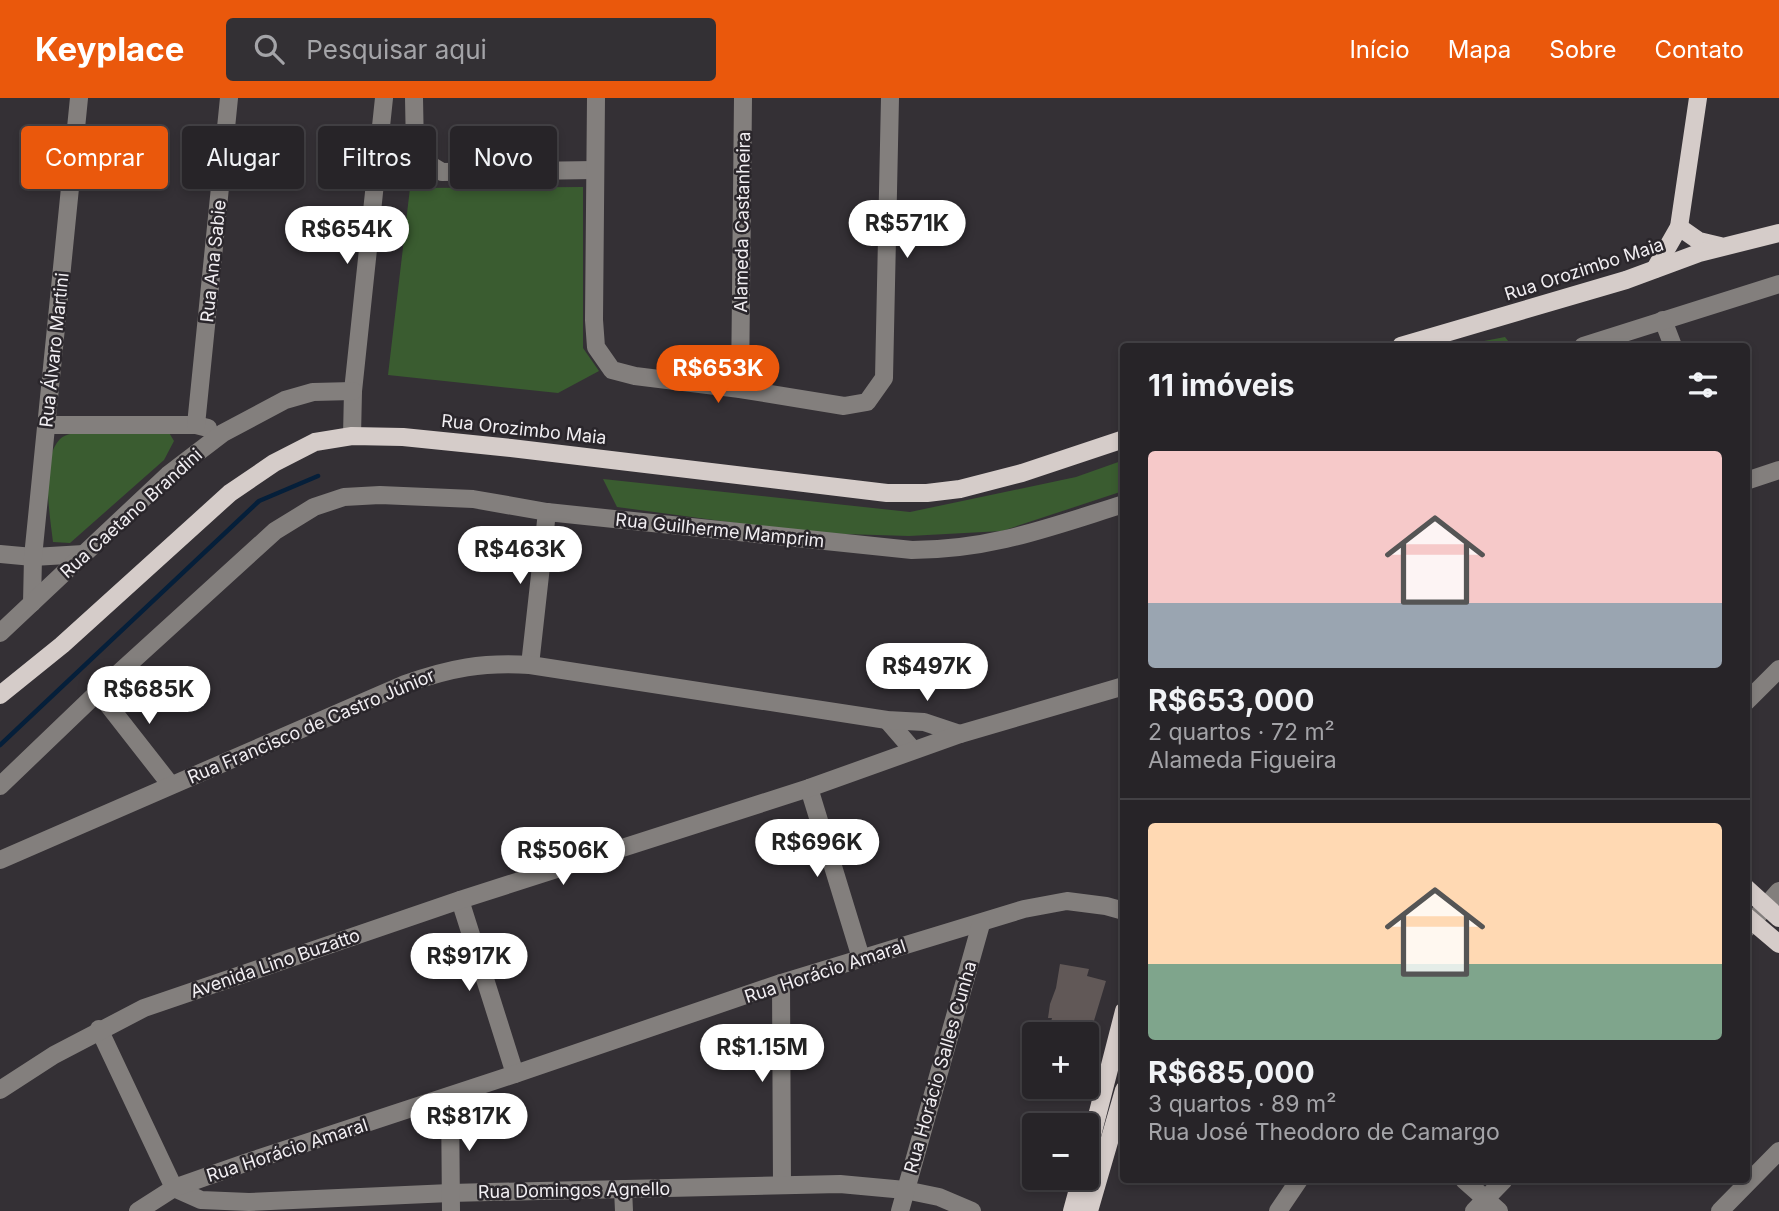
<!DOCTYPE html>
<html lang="pt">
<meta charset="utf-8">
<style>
:root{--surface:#272428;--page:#333034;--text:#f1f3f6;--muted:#a4a4a8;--line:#434145;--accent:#ea580c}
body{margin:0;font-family:Inter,sans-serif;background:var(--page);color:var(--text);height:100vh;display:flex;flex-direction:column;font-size:26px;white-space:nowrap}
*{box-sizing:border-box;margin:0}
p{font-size:23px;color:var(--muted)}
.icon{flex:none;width:38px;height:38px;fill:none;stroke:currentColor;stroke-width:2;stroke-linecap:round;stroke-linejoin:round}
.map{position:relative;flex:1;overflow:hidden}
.details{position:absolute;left:1120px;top:245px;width:630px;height:840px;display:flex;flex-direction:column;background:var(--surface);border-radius:7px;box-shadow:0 4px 10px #0003,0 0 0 2px var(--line)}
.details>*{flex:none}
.guide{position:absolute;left:21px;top:28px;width:665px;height:63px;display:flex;gap:14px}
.buttons{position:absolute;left:1022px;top:924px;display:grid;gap:14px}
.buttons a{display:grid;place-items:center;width:77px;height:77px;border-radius:7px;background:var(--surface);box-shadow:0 4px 10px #0003,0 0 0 2px var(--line);font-size:35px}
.price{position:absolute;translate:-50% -60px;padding:0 16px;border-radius:24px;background:#fff;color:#222;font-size:23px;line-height:46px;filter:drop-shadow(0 2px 4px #0008)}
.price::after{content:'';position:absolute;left:50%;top:42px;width:21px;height:16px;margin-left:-10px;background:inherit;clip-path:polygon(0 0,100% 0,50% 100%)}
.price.active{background:var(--accent);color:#fff}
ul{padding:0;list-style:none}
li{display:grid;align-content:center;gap:14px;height:371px;padding:0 28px}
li+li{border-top:2px solid var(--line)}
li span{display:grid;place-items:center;height:217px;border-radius:7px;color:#555}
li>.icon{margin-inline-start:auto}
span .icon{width:126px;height:126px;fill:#fffc;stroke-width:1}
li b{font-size:30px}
h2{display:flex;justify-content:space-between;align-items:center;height:84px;padding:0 28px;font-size:30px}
.tag{padding:0 24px;border-radius:7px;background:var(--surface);box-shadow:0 4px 10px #0003,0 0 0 2px var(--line);font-size:24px;line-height:63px}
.tag.active{background:var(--accent);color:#fff}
header{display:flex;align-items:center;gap:42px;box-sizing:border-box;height:98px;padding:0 35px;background:var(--accent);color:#fff}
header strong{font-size:33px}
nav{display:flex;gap:38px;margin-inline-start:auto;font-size:24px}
.search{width:490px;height:63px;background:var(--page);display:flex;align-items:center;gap:18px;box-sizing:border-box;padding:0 24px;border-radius:7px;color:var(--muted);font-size:26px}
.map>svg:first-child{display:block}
</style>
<header>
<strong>Keyplace</strong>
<div class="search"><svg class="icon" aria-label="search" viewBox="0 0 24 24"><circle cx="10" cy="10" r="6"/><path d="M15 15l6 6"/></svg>Pesquisar aqui</div>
<nav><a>Início</a><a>Mapa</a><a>Sobre</a><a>Contato</a></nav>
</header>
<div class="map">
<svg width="1779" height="1113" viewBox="0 0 1779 1113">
<rect width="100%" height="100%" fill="#343035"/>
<g fill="#3a5c30">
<polygon points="583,89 583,250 599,273 558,295 388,277 410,90"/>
<polygon points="1505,239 1512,248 1458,248"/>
<path d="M85,332L168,333L174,343L164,362L70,445L53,444C50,418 40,361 60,341C65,336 78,334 85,332Z"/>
<polygon points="1124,362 1123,393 1002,433 909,438 811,435 617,409 603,381 910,414 1076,379"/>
</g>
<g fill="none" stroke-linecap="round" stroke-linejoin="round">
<polyline stroke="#051f3a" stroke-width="4.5" points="0,647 259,403 318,378"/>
</g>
<polygon fill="#615857" points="1060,866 1089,871 1087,878 1106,883 1090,936 1048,936 1052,920 1048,920 1050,906 1056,890"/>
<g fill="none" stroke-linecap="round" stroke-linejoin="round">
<g stroke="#837f7d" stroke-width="18">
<polyline points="414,0 415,52 427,65 442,74 595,72"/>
<polyline points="596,0 594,222 596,249 612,272 635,278 740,291 844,308 867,304 884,280 890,0"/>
<polyline points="1663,222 1673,248"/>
<polyline points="1583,248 1779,186"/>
<polyline points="740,291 743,0"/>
<polyline points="47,327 196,327 208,330"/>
<polyline points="196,327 229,0"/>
<polyline points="352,338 353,293 384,0"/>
<polyline points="1746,383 1779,372"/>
<polyline points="0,456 33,459 84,456"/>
<polyline points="32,505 33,459 79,0"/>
<polyline points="0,535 168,377 223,335 285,302 313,294 353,293"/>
<polyline points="530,567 547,414"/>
<polyline points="98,594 170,686"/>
<polyline points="1746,604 1779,571"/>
<polyline points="887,622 913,652"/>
<path d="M0,688L98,594L275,433L314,409L344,399L380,397L473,401L547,414L912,452C991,452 1050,429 1124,406"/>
<polyline points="809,690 861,860"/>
<path d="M0,762L405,586C451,570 482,564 530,567L887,622L924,624L960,636"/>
<polyline points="460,802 515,976"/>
<polyline points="1746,831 1779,793"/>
<polyline points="781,885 782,1087"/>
<polyline points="99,931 174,1090 201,1102 249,1104 450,1095 840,1086 905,1092 939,1099 972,1113"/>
<polyline points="0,992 54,957 144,910 460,802 809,690 960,636 1124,588"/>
<polyline points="450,998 451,1113"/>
<polyline points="1464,1082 1499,1113"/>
<polyline points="623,1091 624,1113"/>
<polyline points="138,1113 174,1090 245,1065 515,976 781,885 1024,811 1067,803 1106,808 1124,813"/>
<polyline points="900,1113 981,826"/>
<polyline points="1278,1113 1299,1082"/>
<polyline points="1474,1113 1504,1082"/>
<polyline points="1720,1113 1779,1053"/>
</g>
<g stroke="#d5ccc9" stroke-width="18">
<polyline points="1679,129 1699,143 1720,148"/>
<polyline points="1655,171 1679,129 1698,0"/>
<polyline points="1401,248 1626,182 1699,155 1779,135"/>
<polyline points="0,597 62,547 230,395 274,365 315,344 352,338 403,339 511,350 887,395 927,395 960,391 1022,375 1124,341"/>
<polyline points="1746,790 1779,820"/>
<polyline points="1746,818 1779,846"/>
<polyline points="1087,1057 1124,913"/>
<polyline points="1072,1113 1081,1080"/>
<polyline points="1089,1113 1124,992"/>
</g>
</g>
<g text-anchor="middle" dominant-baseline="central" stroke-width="5" stroke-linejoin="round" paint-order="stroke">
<g font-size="18" fill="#f1eef2" stroke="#2a262b">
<text transform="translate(742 124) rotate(-89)">Alameda Castanheira</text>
<text transform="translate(213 163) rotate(-84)">Rua Ana Sabie</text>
<text transform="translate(1584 171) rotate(-18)">Rua Orozimbo Maia</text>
<text transform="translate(54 252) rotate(-84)">Rua Álvaro Martini</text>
<text transform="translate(524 331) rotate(6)">Rua Orozimbo Maia</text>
<text transform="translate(131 415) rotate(-42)">Rua Caetano Brandini</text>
<text transform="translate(720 432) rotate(6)">Rua Guilherme Mamprim</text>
<text transform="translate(311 628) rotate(-23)">Rua Francisco de Castro Júnior</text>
<text transform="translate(275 865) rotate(-19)">Avenida Lino Buzatto</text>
<text transform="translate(825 873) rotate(-18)">Rua Horácio Amaral</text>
<text transform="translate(940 969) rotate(-74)">Rua Horácio Salles Cunha</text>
<text transform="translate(287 1052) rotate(-18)">Rua Horácio Amaral</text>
<text transform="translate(574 1092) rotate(-1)">Rua Domingos Agnello</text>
</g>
</g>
</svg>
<div class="buttons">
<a>+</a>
<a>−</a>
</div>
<b class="price" style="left:907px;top:162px">R$571K</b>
<b class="price" style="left:347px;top:168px">R$654K</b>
<b class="price active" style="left:718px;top:307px">R$653K</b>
<b class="price" style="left:520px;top:488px">R$463K</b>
<b class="price" style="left:927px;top:605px">R$497K</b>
<b class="price" style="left:149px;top:628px">R$685K</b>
<b class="price" style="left:817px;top:781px">R$696K</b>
<b class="price" style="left:563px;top:789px">R$506K</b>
<b class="price" style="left:469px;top:895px">R$917K</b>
<b class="price" style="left:762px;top:986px">R$1.15M</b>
<b class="price" style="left:469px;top:1055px">R$817K</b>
<div class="guide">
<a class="tag active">Comprar</a>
<a class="tag">Alugar</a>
<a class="tag">Filtros</a>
<a class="tag">Novo</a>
</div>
<section class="details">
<h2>11 imóveis<svg class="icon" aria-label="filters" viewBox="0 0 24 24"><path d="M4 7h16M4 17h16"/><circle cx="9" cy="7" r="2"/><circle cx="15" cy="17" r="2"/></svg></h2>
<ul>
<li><span style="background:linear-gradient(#f6c9c9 70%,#9aa5b1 0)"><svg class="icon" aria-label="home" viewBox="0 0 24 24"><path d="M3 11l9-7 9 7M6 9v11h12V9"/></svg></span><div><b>R$653,000</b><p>2 quartos · 72 m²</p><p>Alameda Figueira</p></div></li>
<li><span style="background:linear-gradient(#ffd9b3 65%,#7fa58c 0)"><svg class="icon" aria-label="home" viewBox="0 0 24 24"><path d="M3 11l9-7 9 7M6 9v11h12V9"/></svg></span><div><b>R$685,000</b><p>3 quartos · 89 m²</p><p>Rua José Theodoro de Camargo</p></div></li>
</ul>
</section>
</div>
